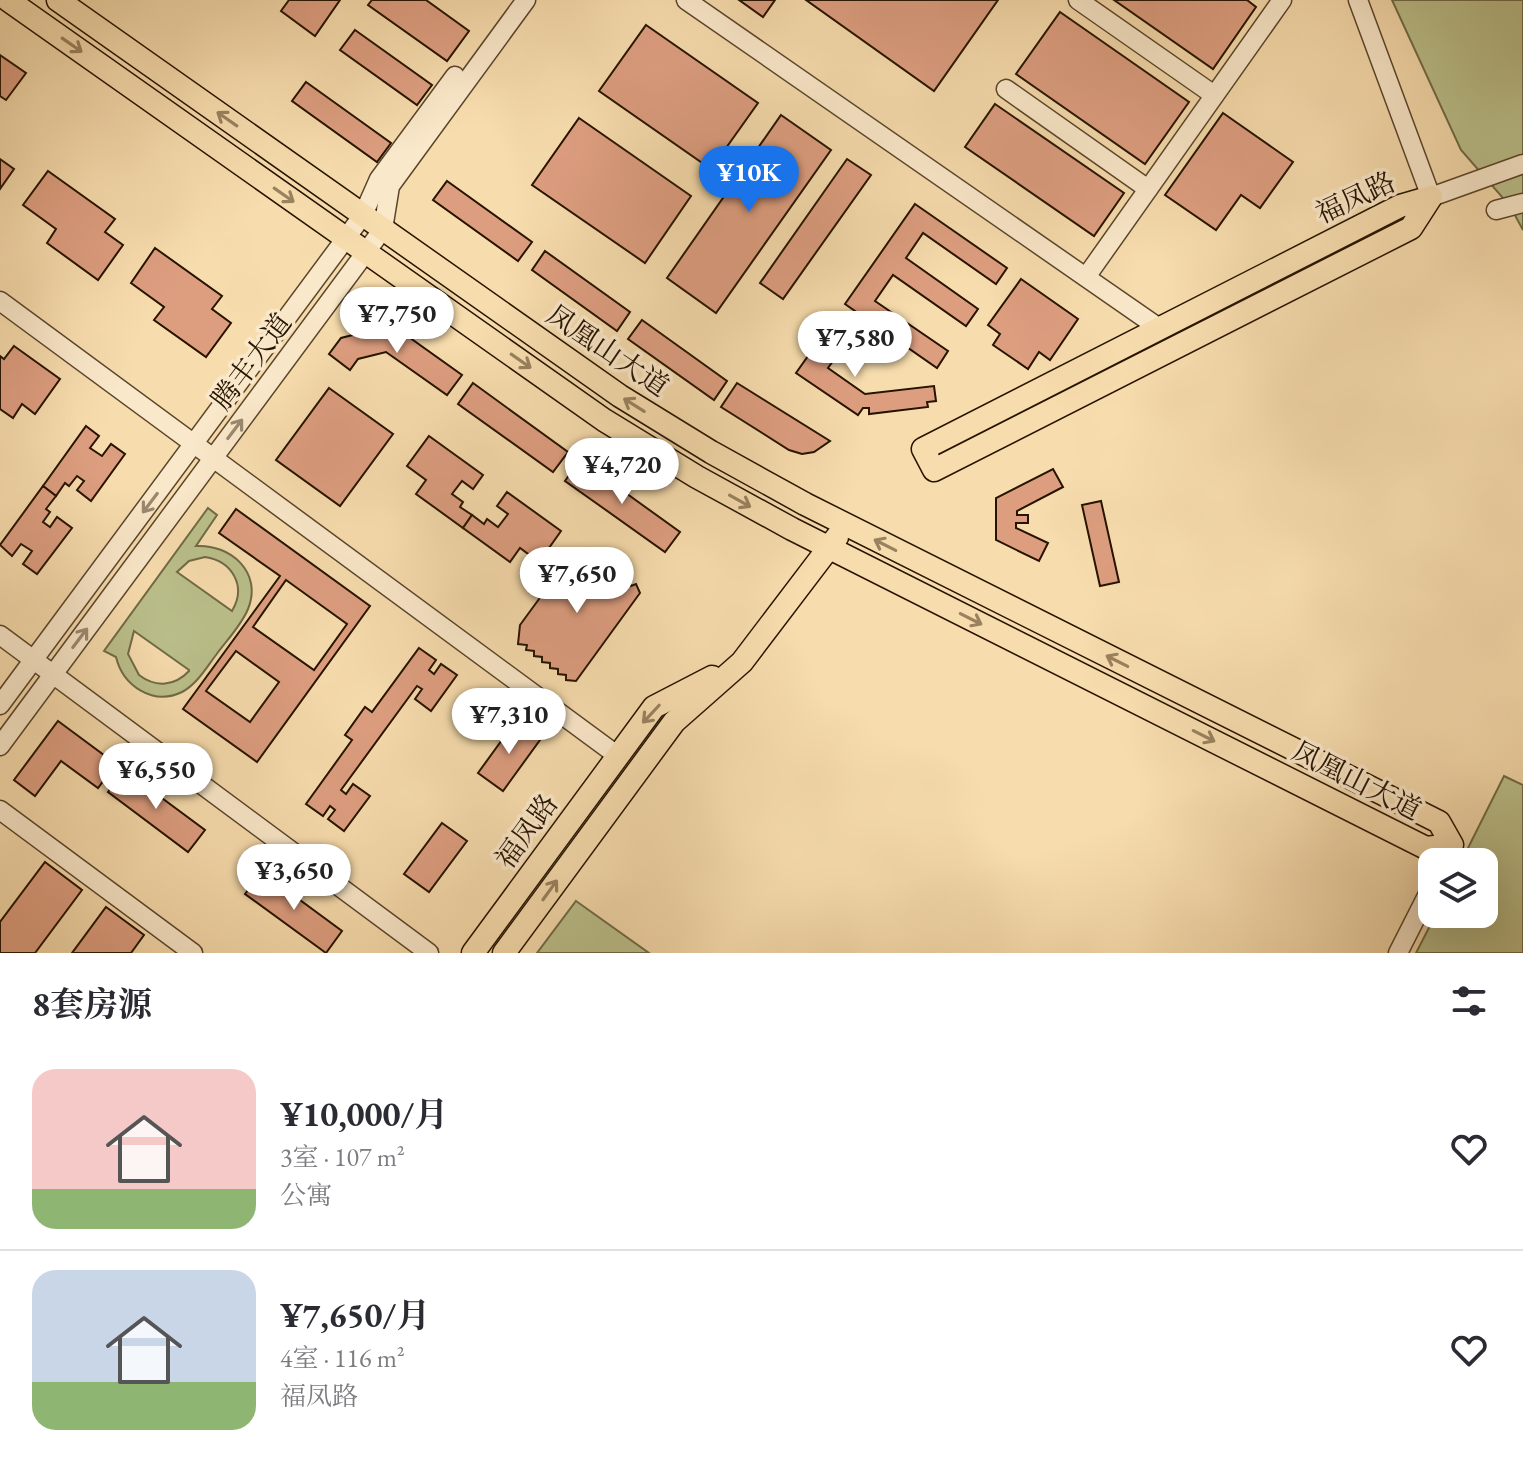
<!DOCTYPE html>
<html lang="zh">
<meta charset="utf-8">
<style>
:root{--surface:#fff;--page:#f7f7f7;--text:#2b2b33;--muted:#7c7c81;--line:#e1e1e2;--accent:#1a73e8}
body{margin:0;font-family:"EB Garamond","Noto Serif SC",serif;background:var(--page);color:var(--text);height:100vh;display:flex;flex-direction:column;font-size:30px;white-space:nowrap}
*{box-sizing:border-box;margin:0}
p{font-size:26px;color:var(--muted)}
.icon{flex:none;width:44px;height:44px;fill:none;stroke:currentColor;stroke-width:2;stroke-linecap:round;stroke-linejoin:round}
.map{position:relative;height:953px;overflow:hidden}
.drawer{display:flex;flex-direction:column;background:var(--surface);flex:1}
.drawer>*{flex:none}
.controls{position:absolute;left:1418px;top:848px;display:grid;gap:16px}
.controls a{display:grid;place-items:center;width:80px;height:80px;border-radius:16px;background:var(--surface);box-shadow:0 8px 32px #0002;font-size:40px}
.price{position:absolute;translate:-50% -68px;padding:0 18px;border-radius:28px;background:#fff;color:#222;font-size:26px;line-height:52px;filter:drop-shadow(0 2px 4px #0008)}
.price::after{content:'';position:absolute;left:50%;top:48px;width:24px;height:18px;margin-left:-12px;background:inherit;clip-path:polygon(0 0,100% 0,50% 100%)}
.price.active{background:var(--accent);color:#fff}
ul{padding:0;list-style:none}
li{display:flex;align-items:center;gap:24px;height:200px;padding:0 32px}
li+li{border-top:2px solid var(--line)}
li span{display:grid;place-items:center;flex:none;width:224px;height:160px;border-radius:24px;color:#555}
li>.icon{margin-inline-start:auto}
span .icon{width:96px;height:96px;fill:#fffc;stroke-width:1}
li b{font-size:34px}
h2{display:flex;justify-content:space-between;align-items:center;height:96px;padding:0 32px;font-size:34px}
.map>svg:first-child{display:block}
</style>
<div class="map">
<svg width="1523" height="953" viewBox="0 0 1523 953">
<rect width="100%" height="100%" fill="#f7dcad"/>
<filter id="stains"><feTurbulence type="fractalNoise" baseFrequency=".0025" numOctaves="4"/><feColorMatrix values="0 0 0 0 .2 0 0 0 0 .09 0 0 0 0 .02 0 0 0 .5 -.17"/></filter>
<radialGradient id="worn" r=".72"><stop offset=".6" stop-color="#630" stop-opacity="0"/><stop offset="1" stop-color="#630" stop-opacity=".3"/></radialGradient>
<g fill="#bbc08b" stroke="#706a46" stroke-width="2" fill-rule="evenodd">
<polygon points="1392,0 1523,0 1523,230 1510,206 1461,150"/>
<path d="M208,508L217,515L196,546C230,544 263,572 248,609C241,626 226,641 216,655C206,668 197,684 182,692C153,706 123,686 116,657L104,651ZM205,557C232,561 247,586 232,611L177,572L189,561ZM134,631L189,670V671C175,686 156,688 139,675L128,654Z"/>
<polygon points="1504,776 1523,785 1523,953 1416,953 1436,914 1484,914 1484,862 1461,862"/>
<polygon points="576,901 649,953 537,953"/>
</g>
<g fill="#dd9e80" stroke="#261300" stroke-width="2" fill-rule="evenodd">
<polygon points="289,0 340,0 315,36 281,11"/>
<polygon points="372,0 426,0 469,31 447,61 368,5"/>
<polygon points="739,0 775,0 763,17"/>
<polygon points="806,0 998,0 934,91"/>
<polygon points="1114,0 1247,0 1256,7 1213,69"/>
<polygon points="1060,12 1189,102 1145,164 1016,74"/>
<polygon points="646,25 758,103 711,169 599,91"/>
<polygon points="355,30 432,85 417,105 340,50"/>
<polygon points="0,55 26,73 6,100 0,96"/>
<polygon points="306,82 391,143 377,162 292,101"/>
<polygon points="995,104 1124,193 1094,236 965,147"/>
<polygon points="1223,113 1293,162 1260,208 1241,195 1216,230 1165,195"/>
<polygon points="781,115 831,150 716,313 667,278"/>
<polygon points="579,118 691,196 645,263 532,185"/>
<polygon points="0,159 14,169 0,189"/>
<polygon points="847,159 871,175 783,299 760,283"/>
<polygon points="48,171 115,219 105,232 123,245 98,280 47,243 56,229 23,205"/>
<polygon points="447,181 532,242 518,261 433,200"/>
<polygon points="915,204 1007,268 996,284 923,233 906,258 978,309 966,326 893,275 875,301 948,351 937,368 845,304"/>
<polygon points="155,248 222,296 212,309 231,323 206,357 154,320 164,307 131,283"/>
<polygon points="545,251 630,312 617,331 532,270"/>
<polygon points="1021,279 1078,319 1050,360 1039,352 1028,369 993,345 1000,334 988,325"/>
<polygon points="835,318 854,332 828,368 865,394 934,386 936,401 927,402 928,407 869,414 869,408 863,408 858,415 796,373"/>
<polygon points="642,320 727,381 714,400 628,339"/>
<polygon points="392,325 462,375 447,395 386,352 358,359 350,370 329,354 341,338"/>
<polygon points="14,346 60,379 35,414 22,404 13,418 0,409 0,356 4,359"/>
<polygon points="473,383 568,452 553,472 458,404"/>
<polygon points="737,383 830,441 814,452 802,454 789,450 721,407"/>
<polygon points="329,388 393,434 340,506 276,460"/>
<polygon points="86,426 99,436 90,448 102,456 111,444 125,454 91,501 77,490 84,481 77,476 69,486 65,483 56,496 43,486"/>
<polygon points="429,436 483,475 473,489 462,481 452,494 463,502 460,507 472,515 463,528 416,494 426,480 407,466"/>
<polygon points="580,460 680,532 665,552 565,481"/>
<polygon points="1053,469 1063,487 1017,511 1017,515 1028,515 1028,523 1016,523 1016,528 1048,543 1039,561 996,540 996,498"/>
<polygon points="43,486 56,496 46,509 50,512 43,522 50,527 57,517 72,528 37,574 23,564 32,551 21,544 12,556 0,545"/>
<polygon points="507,492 561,531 539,562 520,548 510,562 463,528 472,515 484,524 487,519 498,527 508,514 497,506"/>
<polygon points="1101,501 1119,582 1100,586 1082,505"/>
<path d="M236,509L370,606L257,762L183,709L280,576L219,533ZM286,580L347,624L314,670L253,627ZM236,651L279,682L250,722L206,691Z"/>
<polygon points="587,550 590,558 595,556 599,563 603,561 607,569 612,567 615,575 620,573 623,580 628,578 631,586 636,584 640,593 576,681 566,680 566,675 558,674 558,669 550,668 550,663 542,662 542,657 534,656 534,651 526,650 527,645 518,644 520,625 569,558"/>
<polygon points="419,648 436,660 429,670 434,674 441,664 457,675 431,711 415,699 422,689 417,686 341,790 346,794 353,784 370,796 344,831 328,819 335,810 330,806 323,816 306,804 352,740 345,735 365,707 372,712"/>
<polygon points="58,721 116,764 98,788 61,761 35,796 14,780"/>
<polygon points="515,722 540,740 503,791 478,773"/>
<polygon points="124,770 205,830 188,852 108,792"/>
<polygon points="442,823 467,841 429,892 404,874"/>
<polygon points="45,862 82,890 35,953 0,953 0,922"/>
<polygon points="262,872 342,931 326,953 245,894"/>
<polygon points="106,907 144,935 131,953 72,953"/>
</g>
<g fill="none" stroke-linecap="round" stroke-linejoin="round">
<g stroke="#5a452b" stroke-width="21">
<g id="minor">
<polyline points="686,0 1159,328"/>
<polyline points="1078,0 1214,95"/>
<polyline points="1358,0 1431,197 1523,164"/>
<polyline points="1006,89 1148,189"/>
<polyline points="1496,210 1523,203"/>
<polyline points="1086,277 1282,0"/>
<polyline points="0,301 618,756"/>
<polyline points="0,635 429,953"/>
<polyline points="0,705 346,238 363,215 379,179 455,76"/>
<polyline points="0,746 383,229 390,186 526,0"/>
<polyline points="0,810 193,953"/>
<polyline points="1398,953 1432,886"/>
</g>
</g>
<g stroke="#261300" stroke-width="25">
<g id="major">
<polyline points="8,0 604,420 697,477 792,529 1426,848 1452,845 1439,822 805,504 711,452 620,396 58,0"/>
<polygon points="1431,197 1411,228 934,470 923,449 1400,206"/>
<polyline points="473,953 654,707 712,677"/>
<polyline points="504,953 674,722 742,662 837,537"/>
</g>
</g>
<use href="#minor" stroke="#fae8ca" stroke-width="18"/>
<use href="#major" stroke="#f7dcad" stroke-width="22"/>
</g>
<defs><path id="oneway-shaft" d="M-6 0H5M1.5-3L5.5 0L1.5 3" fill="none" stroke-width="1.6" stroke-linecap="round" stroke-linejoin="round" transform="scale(2)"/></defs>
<g stroke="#99825f">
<use href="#oneway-shaft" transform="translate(72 45) rotate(35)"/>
<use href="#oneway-shaft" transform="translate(227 119) rotate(-145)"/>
<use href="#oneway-shaft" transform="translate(284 195) rotate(35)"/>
<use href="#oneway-shaft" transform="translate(521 361) rotate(35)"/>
<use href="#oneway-shaft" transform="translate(634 405) rotate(-148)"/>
<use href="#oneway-shaft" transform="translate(740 501) rotate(29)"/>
<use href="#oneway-shaft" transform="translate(885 545) rotate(-153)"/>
<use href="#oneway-shaft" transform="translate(971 619) rotate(27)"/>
<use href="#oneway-shaft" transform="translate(1117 661) rotate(-153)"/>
<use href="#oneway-shaft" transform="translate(651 714) rotate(133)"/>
<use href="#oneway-shaft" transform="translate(1204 736) rotate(27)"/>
<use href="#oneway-shaft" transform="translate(550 890) rotate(-54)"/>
</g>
<g stroke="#9b886f">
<use href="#oneway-shaft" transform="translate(235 429) rotate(-53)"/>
<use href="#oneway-shaft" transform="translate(150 503) rotate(127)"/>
<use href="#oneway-shaft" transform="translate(80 638) rotate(-53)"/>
</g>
<g text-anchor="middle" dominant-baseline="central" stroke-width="7" stroke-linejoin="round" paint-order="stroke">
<g font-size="28" fill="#261300" stroke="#fae8ca">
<text transform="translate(1355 197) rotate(-25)">福凤路</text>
<text transform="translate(608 350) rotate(34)">凤凰山大道</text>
<text transform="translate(251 361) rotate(-53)">腾丰大道</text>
<text transform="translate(1357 780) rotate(27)">凤凰山大道</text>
<text transform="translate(526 831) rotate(-54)">福凤路</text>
</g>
</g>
<rect width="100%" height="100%" filter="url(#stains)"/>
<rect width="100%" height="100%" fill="url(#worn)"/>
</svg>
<div class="controls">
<a><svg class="icon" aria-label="layers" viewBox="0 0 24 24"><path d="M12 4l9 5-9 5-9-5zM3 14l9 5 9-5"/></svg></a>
</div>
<b class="price active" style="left:749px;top:214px">¥10K</b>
<b class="price" style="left:397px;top:355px">¥7,750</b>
<b class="price" style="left:855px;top:379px">¥7,580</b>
<b class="price" style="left:622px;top:506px">¥4,720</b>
<b class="price" style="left:577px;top:615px">¥7,650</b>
<b class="price" style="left:509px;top:756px">¥7,310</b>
<b class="price" style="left:156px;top:811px">¥6,550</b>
<b class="price" style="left:294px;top:912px">¥3,650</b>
</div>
<section class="drawer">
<h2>8套房源<svg class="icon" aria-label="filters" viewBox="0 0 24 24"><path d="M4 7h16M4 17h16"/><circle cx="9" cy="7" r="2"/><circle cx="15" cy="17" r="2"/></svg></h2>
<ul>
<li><span style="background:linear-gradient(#f6c9c9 75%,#8fb573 0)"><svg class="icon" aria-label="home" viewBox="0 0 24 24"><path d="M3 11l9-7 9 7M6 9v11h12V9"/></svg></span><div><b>¥10,000/月</b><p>3室 · 107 m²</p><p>公寓</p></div><svg class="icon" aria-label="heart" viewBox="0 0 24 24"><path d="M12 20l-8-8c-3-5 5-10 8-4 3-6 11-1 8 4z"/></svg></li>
<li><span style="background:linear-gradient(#c9d6e8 70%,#8fb573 0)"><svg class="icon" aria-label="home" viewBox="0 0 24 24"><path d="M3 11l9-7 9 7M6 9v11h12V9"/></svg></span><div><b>¥7,650/月</b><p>4室 · 116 m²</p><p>福凤路</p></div><svg class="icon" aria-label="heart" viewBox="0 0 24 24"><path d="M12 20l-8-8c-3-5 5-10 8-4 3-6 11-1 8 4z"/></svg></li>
</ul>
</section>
